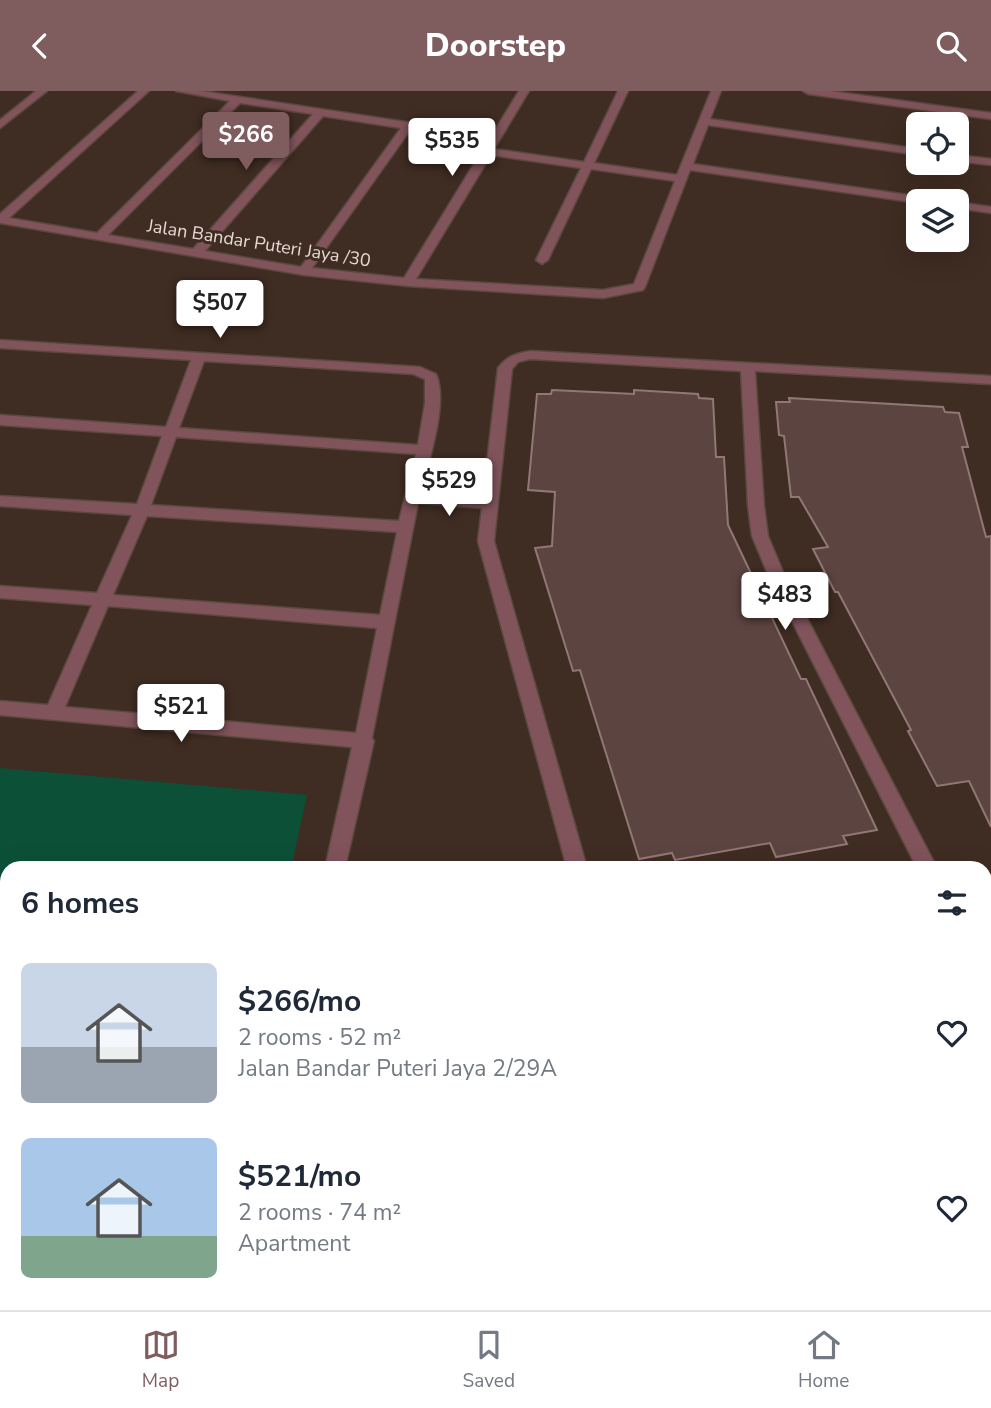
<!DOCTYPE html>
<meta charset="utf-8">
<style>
:root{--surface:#fff;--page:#f2f2f3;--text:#1f2937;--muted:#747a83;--line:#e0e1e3;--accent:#7f5d5f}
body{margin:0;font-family:"Nunito Sans",sans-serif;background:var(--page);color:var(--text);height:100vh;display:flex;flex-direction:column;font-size:26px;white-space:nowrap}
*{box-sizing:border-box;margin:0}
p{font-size:23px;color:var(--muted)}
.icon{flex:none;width:38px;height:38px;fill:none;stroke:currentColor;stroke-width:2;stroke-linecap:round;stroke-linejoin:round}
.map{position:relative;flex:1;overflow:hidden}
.side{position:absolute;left:0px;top:770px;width:992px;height:450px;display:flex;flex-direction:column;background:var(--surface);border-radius:21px 21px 0 0;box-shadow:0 7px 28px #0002}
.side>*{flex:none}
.buttons{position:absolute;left:906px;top:21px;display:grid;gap:14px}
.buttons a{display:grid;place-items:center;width:63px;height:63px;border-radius:10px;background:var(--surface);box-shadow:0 7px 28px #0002;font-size:35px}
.price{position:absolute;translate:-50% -60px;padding:0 16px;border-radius:7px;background:#fff;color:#222;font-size:23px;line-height:46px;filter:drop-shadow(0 2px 4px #0008)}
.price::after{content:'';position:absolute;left:50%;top:42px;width:21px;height:16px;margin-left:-10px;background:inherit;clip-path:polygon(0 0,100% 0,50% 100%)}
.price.current{background:var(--accent);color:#fff}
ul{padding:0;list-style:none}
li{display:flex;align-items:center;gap:21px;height:175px;padding:0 21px}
li span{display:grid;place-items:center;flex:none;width:196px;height:140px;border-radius:10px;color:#555}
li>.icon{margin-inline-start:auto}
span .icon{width:84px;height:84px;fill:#fffc;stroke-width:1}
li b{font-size:30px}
h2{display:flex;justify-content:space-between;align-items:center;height:84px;padding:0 21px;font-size:30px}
header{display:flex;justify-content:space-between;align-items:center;height:91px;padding:0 21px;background:var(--accent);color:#fff;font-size:32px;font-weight:800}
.tab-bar{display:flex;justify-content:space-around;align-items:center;height:98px;border-top:2px solid var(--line);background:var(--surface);font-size:19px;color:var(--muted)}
.tab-bar a{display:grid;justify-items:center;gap:4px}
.tab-bar .current{color:var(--accent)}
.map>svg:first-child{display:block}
</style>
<header><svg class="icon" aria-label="back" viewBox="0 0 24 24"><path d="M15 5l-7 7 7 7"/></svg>Doorstep<svg class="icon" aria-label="search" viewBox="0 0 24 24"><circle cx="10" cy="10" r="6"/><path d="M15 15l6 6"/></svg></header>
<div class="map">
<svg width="991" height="1219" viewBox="0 0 991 1219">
<rect width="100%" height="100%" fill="#3f2c22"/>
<polygon fill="#0d5038" points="0,677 307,704 291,777 7,777 7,1213 189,1213 187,1219 0,1219"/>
<g fill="#5c4441" stroke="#927874" stroke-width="2">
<polygon points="552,299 634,303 634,299 698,303 699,307 713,308 716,366 724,366 728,434 801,588 806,588 877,739 843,745 847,753 776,766 770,752 675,769 672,762 639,768 580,579 573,580 535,457 552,455 555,401 528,399 537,303 551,303"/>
<polygon points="789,307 943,316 945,321 959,322 968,356 962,356 986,446 991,445 991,736 969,690 937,695 908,640 911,639 838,501 835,501 813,458 828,456 799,406 791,406 784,345 779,344 776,311 790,311"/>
</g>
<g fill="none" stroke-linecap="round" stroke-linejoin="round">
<g stroke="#5a483e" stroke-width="3">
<g id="minor">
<polygon points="36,0 47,0 0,37 0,29"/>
<path d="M138,0H149L9,127L97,142L230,10L176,0H201L492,44L519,0H529L494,58L584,71L618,0H628L594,72L677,84L711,0H721L710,28L919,58V64L708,34L693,73L929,107L935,110L919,112L690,79L645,196L643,199L603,207L408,195L304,184L0,132V123ZM240,12L313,23L193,158L108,144ZM323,25L401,37L301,176L205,160ZM411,38L488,50L404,187L312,177ZM491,64L581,77L536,169L542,173L548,169L591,78L675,90L634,193L603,199L416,188Z"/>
<polygon points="803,0 830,0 991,22 991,28 808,3"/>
<polygon points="957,64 991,68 991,74 957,70"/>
<polygon points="957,111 991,116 991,122 957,117"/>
<path d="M0,249L420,276L436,283C449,312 428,371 421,401L483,406L498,277C507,265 515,263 530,260L991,285V293L755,280L764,415L768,445L783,481L937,777H917L767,481L752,445L748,415L741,280L530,268L518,271L512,278L494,450L587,777H567L478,450L482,417L418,412L372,647L374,650L345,777H325L352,656L0,624V610L48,614L92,514L0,507V495L97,502L132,424L0,415V405L137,413L162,345L0,334V324L166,336L191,269L0,257ZM204,270L413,283L425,288V312L418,354L179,337ZM176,346L416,363L399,430L151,414ZM147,425L397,441L380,524L113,504ZM108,515L377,537L356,642L65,616Z"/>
<polygon points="991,786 991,804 985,806 985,788"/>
<rect x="985" y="1128" width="6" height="24"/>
<polygon points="222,1213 246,1213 244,1219 220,1219"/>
<polygon points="439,1213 463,1213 462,1219 438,1219"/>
<rect x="692" y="1213" width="24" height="6"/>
<rect x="916" y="1213" width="24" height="6"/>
</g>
</g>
<use href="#minor" fill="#81535b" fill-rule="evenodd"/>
</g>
<g text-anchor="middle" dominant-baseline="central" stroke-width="6" stroke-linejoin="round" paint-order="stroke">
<g font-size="18" fill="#e6d9d3" stroke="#3f2c22">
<text transform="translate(259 152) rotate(9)">Jalan Bandar Puteri Jaya /30</text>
</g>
</g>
</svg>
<div class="buttons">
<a><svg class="icon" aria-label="locate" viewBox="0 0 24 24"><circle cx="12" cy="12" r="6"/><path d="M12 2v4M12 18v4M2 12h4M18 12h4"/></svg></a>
<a><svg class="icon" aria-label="layers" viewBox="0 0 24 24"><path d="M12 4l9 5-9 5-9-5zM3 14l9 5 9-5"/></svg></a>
</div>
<b class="price current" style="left:246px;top:81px">$266</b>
<b class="price" style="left:452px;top:87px">$535</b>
<b class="price" style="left:220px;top:249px">$507</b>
<b class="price" style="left:449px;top:427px">$529</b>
<b class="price" style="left:785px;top:541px">$483</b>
<b class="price" style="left:181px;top:653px">$521</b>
<section class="side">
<h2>6 homes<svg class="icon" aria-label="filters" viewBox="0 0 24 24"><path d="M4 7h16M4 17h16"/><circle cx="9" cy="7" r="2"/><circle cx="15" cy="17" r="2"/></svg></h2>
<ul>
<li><span style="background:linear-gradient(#c9d6e8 60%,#9aa5b1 0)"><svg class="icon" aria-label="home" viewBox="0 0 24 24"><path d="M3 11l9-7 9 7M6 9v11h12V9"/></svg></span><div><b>$266/mo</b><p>2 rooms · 52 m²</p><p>Jalan Bandar Puteri Jaya 2/29A</p></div><svg class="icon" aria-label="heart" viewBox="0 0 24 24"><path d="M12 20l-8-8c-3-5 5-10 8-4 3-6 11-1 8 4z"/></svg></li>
<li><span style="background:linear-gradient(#a9c7e8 70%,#7fa58c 0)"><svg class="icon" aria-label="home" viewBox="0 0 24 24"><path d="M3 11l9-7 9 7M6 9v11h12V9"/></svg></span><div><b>$521/mo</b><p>2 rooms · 74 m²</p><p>Apartment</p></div><svg class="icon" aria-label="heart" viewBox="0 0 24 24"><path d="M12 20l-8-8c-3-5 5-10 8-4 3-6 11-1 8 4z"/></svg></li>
</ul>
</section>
</div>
<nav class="tab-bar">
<a class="current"><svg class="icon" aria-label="map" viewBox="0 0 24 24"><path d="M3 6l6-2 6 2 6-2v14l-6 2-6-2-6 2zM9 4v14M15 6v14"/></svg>Map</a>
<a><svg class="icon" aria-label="saved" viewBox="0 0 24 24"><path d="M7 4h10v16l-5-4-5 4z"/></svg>Saved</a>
<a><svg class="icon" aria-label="home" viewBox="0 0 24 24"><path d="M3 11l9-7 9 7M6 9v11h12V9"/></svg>Home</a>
</nav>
